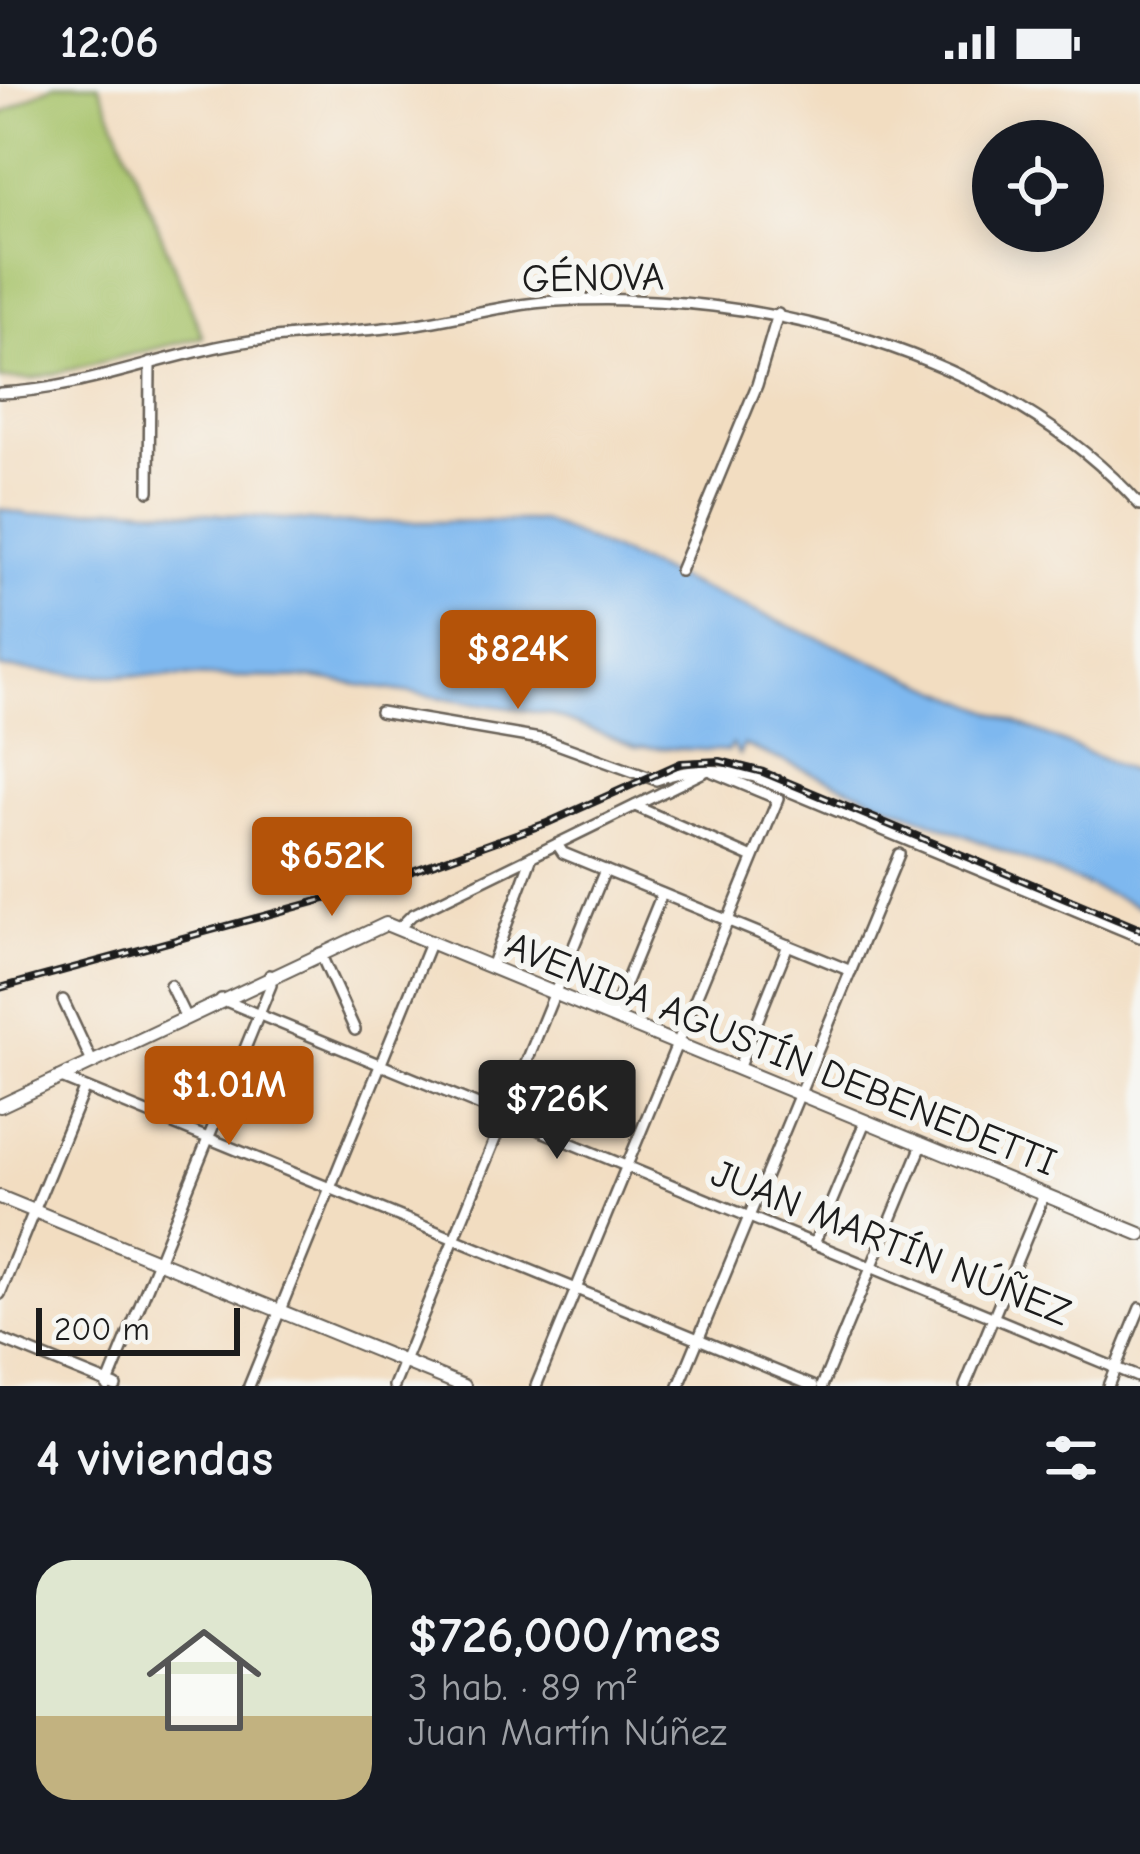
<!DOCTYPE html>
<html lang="es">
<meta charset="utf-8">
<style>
:root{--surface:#171b24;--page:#242831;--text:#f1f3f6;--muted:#9ea1a6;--accent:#b45309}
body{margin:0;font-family:"Comic Neue",sans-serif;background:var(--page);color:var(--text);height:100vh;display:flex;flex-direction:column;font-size:45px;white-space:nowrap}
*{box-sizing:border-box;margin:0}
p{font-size:39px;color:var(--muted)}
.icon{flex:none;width:66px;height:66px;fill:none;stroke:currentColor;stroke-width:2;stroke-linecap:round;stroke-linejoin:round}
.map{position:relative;height:1302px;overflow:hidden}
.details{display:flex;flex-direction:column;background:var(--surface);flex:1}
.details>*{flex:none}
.controls{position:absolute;left:972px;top:36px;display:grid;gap:24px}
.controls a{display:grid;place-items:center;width:132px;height:132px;border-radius:50%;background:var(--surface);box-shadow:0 6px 30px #0003;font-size:60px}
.scale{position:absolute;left:36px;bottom:30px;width:204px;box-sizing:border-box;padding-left:12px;border:6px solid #1c1c1c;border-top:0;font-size:33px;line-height:42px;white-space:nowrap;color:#1c1c1c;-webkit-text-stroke:9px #f6f6f2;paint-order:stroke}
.price{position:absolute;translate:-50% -102px;padding:0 27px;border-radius:12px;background:var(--accent);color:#fff;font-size:39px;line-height:78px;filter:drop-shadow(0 3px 6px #0008)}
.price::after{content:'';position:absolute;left:50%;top:72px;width:36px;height:27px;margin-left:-18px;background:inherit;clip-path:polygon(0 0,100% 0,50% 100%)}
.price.on{background:#222;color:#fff}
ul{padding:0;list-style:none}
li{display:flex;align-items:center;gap:36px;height:300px;padding:0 36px}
li span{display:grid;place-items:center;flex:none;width:336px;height:240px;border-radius:36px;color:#555}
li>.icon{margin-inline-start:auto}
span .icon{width:144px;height:144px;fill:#fffc;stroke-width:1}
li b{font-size:51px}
h2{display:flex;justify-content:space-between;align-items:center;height:144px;padding:0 36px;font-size:51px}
.status{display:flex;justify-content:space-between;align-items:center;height:84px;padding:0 60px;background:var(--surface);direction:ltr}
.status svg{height:33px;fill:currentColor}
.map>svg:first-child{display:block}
</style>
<div class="status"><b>12:06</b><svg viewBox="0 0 49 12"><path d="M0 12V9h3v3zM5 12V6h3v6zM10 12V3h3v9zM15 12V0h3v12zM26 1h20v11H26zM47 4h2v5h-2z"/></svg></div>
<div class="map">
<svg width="1140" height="1302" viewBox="0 0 1140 1302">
<rect width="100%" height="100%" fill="#f6f6f2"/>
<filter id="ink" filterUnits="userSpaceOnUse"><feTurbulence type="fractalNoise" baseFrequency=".00833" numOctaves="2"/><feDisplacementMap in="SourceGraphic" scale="24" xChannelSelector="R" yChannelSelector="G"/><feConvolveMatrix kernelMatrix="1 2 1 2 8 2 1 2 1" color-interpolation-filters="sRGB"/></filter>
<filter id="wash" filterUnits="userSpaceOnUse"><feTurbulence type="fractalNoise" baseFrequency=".004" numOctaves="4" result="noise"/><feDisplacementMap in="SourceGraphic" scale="48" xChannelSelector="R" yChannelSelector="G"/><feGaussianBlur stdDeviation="2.7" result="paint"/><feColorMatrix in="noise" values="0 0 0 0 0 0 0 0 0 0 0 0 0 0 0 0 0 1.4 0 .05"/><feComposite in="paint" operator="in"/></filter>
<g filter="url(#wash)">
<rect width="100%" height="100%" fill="#f2ddc1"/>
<polygon fill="#a7c36a" stroke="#627043" stroke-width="3" points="55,0 99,0 203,253 32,295 0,295 0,31"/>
<polygon fill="#7eb8ef" stroke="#4d6a86" stroke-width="3" points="125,423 335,439 542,437 1140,691 1140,823 744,661 739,671 732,661 728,667 636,663 550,630 313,594 83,591 0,584 0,425 30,431"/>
</g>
<g filter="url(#ink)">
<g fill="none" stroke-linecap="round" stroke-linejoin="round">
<g stroke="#676056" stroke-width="14">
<g id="minor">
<path d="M0,309C79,306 155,274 232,260C285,250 341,249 395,243C449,237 503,220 557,217C757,205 1002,267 1140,421"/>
<polyline points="149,407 150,279"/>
<polyline points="680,487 757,301 778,230"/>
<path d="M380,628L546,656L656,696C690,683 720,684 755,693L1140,853"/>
<polyline points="635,722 753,774"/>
<polyline points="557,760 563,769 851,887"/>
<polyline points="399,844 412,831 708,686"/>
<polyline points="320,869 355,946"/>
<polyline points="491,883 532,772"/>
<polyline points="170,901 185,932"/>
<polyline points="221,915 1140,1294"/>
<polyline points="63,916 92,978"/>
<polyline points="612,932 662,810"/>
<polyline points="738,985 788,861"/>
<polyline points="59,993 813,1302"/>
<polyline points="814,1160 865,1038"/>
<polyline points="0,1210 84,1005"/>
<polyline points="0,1255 116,1302"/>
<polyline points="107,1302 271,901 270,891"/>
<polyline points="249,1302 431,857"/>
<polyline points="394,1302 605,786"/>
<polyline points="536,1302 778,715 713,688"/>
<polyline points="679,1302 899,770"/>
<polyline points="822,1302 922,1061"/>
<polyline points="965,1302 1044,1111"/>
<polyline points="1108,1302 1140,1224"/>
</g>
</g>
<g stroke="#676056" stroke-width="16">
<g id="major">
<polyline points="0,1022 386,840 1140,1150"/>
<polyline points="0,1113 464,1302"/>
</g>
</g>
<use href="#minor" stroke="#fff" stroke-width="9"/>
<use href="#major" stroke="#fff" stroke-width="12"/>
<g stroke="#1c1c1c" stroke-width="8">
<polyline id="rail" points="0,904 362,805 547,739 681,679 720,677 763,688 1140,845"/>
</g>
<use href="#rail" stroke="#f6f6f2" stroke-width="3" stroke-dasharray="9" stroke-linecap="butt"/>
</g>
</g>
<g text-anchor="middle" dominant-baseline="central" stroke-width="12" stroke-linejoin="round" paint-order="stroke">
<g font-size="39" fill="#1c1c1c" stroke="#f6f6f2">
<text transform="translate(593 194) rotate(-1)">GÉNOVA</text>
<text transform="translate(781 970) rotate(22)">AVENIDA AGUSTÍN DEBENEDETTI</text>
<text transform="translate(891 1159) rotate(22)">JUAN MARTÍN NÚÑEZ</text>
</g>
</g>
</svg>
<div class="controls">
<a><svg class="icon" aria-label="locate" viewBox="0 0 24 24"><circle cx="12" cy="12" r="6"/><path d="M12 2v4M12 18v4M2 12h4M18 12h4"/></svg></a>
</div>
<div class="scale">200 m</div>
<b class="price" style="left:518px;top:628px">$824K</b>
<b class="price" style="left:332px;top:835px">$652K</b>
<b class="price" style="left:229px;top:1064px">$1.01M</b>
<b class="price on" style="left:557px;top:1078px">$726K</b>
</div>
<section class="details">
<h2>4 viviendas<svg class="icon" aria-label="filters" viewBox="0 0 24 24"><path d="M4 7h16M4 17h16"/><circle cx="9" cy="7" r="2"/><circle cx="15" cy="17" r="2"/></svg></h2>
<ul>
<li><span style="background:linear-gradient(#dfe7d0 65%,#c2b280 0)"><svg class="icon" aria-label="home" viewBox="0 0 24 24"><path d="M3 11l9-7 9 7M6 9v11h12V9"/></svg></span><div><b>$726,000/mes</b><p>3 hab. · 89 m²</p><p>Juan Martín Núñez</p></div></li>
</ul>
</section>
